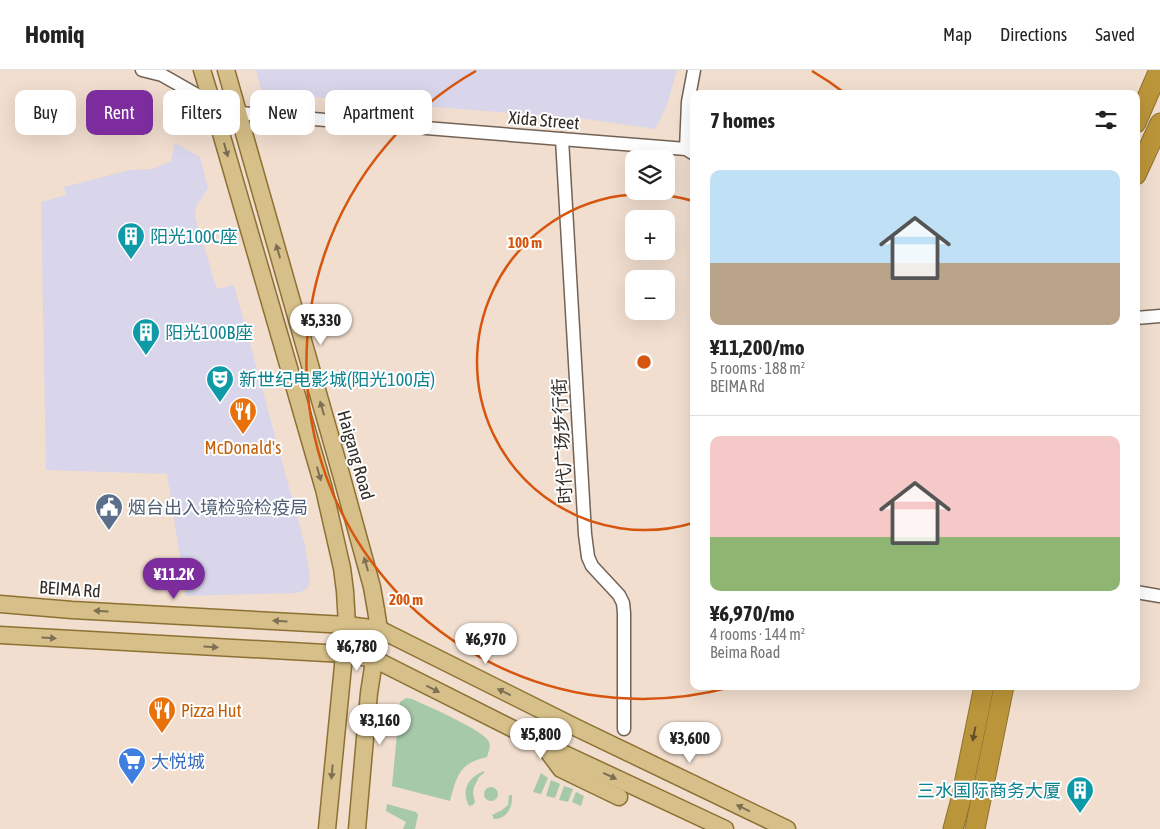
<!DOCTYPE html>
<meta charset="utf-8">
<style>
:root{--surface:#fff;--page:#f2f2f2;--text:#222;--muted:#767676;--line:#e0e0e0;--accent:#7c2c9d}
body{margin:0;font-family:"Asap Condensed","Noto Sans SC",sans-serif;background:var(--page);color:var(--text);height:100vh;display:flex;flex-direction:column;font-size:19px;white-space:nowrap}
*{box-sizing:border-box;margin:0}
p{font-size:16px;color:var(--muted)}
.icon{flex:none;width:28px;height:28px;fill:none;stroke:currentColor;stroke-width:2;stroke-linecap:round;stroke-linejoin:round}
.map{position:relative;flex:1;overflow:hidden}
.panel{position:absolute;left:690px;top:20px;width:450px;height:600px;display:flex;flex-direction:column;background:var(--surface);border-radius:10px;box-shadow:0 5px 20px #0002}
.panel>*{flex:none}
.guide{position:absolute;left:15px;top:20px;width:475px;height:45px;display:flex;gap:10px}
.controls{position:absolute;left:625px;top:80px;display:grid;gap:10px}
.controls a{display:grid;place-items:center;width:50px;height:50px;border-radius:10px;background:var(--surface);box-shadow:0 5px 20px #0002;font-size:25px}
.price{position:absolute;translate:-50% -42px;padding:0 11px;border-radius:18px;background:#fff;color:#222;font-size:16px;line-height:32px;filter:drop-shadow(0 1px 2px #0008)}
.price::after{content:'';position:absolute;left:50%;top:30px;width:15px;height:11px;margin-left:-8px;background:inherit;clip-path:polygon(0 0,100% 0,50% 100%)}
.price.current{background:var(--accent);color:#fff}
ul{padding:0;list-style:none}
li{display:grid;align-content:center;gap:10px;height:265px;padding:0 20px}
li+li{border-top:1px solid var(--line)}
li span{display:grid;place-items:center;height:155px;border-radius:10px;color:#555}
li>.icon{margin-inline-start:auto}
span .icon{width:90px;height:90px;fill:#fffc;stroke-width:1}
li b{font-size:21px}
h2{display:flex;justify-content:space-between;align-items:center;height:60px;padding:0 20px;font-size:21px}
.chip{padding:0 18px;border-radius:10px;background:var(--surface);box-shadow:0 5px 20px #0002;font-size:18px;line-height:45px}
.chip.current{background:var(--accent);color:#fff}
header{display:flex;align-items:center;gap:30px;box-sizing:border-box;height:70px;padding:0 25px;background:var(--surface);border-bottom:1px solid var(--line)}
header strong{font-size:24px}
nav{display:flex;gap:28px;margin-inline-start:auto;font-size:18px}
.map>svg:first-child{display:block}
</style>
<header>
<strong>Homiq</strong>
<nav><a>Map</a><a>Directions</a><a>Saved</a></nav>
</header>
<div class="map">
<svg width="1160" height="759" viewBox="0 0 1160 759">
<rect width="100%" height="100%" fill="#f1decf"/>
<g fill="#d9d5ea">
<polygon points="256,0 677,0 667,35 661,48 655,59 586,49 262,23"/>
<polygon points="175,73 200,87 208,118 196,137 195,147 217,219 234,215 305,476 310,507 308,517 303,521 297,523 186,526 167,404 46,400 41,132 66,125 64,117 130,100 153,99 171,91"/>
</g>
<g fill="#a6c9a8">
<path d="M406,628L412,629C425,635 486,661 489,672C491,677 488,683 487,687C459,693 457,706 450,731L392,716L400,632Z"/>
<path d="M484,701V703L479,707L474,717L473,723L475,732L473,735L469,736C461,719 468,708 484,701Z"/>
<polygon points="541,703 548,708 541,724 533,722"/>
<polygon points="551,710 560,714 555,728 546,726"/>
<polygon points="564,716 573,719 568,732 559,730"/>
<circle cx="491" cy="724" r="7"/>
<polygon points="576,722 584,726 581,736 572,732"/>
<path d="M509,725H512C513,737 507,749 494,749L492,745L502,740L508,735Z"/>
<polygon points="387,734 416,742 418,745 415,759 403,759 406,752 386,741"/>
</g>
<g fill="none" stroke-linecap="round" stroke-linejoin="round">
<g stroke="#736356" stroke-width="15">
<g id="minor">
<polyline points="142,0 162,5 213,34 239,43 686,79 694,84"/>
<polyline points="562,69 585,464 588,487 592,496 619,525 623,533 624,543 624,659"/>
<polyline points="686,79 688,32 694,0"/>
<polyline points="1136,248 1160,246"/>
<polyline points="1136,522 1160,526"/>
</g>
</g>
<g stroke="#8c7133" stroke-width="19">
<g id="major">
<polyline points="202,0 214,39 324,419 342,498 345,521 347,555 327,759"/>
<polyline points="226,0 341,404 372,517 376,540 379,559 369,623 357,759"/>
<polyline points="0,534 72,540 347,555 379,559 579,659 787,759"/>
<polyline points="0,565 344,584 374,589 541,673 725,759"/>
<polyline points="543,675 561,699 619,727"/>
</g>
</g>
<g stroke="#8c7133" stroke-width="21">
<g id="highway">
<polyline points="1136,53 1159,0"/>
<polyline points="1136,105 1160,53"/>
<polyline points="953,759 961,729 984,616"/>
<polyline points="975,759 1004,616"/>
</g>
</g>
<use href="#minor" stroke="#fff" stroke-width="12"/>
<use href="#major" stroke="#d6bf88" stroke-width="16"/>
<use href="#highway" stroke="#bb9539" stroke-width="19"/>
</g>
<defs><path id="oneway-solid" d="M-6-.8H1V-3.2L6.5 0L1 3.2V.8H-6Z" transform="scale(1.25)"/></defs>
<g fill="#7d6f53">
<use href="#oneway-solid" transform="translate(226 80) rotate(74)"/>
<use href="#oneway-solid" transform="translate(278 181) rotate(-106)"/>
<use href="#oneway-solid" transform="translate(322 338) rotate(-106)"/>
<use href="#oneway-solid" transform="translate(319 404) rotate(74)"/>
<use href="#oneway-solid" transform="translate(366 494) rotate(-106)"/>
<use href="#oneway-solid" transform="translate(101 541) rotate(-177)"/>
<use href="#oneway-solid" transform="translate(280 551) rotate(-177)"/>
<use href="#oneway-solid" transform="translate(49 568) rotate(4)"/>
<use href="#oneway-solid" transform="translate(211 577) rotate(3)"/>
<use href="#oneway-solid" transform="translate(433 619) rotate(27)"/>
<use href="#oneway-solid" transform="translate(504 622) rotate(-154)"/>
<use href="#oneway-solid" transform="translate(332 702) rotate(95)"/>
<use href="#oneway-solid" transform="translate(610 706) rotate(25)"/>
<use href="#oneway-solid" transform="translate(743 738) rotate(-154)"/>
</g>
<use fill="#63512d" href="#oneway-solid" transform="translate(974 664) rotate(101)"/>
<g fill="none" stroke="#d6550f" stroke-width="2.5">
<path d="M693 453A168 168 0 1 1 693 131"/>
<path d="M731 617A336 336 0 0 1 476 1M812 1A336 336 0 0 1 846 24"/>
</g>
<defs>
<g id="building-pin" transform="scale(1.4375)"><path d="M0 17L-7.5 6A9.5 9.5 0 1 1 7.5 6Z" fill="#0f9aa8" stroke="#fff"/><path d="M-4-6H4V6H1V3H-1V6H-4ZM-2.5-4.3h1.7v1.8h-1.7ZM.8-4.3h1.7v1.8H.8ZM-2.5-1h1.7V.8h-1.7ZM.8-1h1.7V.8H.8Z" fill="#fff"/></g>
<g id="theatre-pin" transform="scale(1.4375)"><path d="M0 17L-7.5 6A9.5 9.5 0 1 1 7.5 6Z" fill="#0f9aa8" stroke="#fff"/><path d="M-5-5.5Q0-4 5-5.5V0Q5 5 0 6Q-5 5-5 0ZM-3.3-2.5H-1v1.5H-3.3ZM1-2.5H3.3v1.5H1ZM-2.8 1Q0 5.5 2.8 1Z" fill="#fff"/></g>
<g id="restaurant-pin" transform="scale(1.4375)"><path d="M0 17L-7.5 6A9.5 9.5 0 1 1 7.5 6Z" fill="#e8710a" stroke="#fff"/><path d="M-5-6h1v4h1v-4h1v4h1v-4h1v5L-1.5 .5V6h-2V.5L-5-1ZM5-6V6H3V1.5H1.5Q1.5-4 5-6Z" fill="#fff"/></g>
<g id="civic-pin" transform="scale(1.4375)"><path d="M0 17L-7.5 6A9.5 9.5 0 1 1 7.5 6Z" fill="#5c6f8a" stroke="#fff"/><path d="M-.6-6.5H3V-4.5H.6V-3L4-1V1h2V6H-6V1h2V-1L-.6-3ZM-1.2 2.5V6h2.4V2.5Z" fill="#fff"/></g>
<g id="supermarket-pin" transform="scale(1.4375)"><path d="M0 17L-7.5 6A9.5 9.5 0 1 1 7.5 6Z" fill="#3f7fe0" stroke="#fff"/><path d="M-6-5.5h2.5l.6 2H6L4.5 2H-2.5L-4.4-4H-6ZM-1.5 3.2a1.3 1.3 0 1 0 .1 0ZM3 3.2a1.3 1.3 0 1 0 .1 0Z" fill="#fff"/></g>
</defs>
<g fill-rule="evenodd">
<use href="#building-pin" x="131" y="166"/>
<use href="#building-pin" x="146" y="262"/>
<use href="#theatre-pin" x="220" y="309"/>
<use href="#restaurant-pin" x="243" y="341"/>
<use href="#civic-pin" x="109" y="437"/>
<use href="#restaurant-pin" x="162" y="640"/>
<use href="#supermarket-pin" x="132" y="691"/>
<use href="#building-pin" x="1080" y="720"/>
</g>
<g text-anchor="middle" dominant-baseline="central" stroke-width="4" stroke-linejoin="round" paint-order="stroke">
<g font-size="18" fill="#342d27" stroke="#fff">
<text transform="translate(544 50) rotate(5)">Xida Street</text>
<text transform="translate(562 371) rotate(-93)">时代广场步行街</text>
<text transform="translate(356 385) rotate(74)">Haigang Road</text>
<text transform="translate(70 519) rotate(4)">BEIMA Rd</text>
</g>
<g font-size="18" fill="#0d838f" stroke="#fff" text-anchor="start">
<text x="150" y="166">阳光100C座</text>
<text x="165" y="262">阳光100B座</text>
<text x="239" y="309">新世纪电影城(阳光100店)</text>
<text x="1061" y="720" text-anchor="end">三水国际商务大厦</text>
</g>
<g font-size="18" fill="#c56008" stroke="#fff">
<text x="243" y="377">McDonald's</text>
<text x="181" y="640" text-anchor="start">Pizza Hut</text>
</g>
<g font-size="18" fill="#4e5e75" stroke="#fff" text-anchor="start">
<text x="128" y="437">烟台出入境检验检疫局</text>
</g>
<g font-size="18" fill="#366cbe" stroke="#fff" text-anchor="start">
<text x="151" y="691">大悦城</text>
</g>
</g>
<circle cx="644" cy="292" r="8" fill="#d6550f" stroke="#fff" stroke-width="2.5"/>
<g font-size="15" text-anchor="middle" font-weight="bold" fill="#d6550f" stroke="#fff" stroke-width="4" stroke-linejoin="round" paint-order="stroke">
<text x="525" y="178">100 m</text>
<text x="406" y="535">200 m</text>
</g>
</svg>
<div class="controls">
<a><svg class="icon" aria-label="layers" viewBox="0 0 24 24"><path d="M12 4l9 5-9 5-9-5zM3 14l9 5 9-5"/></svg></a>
<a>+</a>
<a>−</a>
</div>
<b class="price" style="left:321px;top:276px">¥5,330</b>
<b class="price current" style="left:174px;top:530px">¥11.2K</b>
<b class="price" style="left:486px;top:595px">¥6,970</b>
<b class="price" style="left:357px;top:602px">¥6,780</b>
<b class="price" style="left:380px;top:676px">¥3,160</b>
<b class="price" style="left:541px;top:690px">¥5,800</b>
<b class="price" style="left:690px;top:694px">¥3,600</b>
<div class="guide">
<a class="chip">Buy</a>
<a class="chip current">Rent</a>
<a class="chip">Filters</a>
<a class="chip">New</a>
<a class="chip">Apartment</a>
</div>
<section class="panel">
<h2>7 homes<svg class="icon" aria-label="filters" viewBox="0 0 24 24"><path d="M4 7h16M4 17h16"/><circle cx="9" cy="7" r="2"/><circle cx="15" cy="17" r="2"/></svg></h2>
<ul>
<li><span style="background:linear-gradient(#bfe0f5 60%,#b9a48a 0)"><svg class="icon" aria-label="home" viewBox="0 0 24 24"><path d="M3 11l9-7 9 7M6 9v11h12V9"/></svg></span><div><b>¥11,200/mo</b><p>5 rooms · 188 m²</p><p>BEIMA Rd</p></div></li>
<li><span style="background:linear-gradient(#f6c9c9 65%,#8fb573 0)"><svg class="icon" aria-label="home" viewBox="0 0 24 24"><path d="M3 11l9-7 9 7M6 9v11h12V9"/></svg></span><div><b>¥6,970/mo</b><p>4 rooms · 144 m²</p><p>Beima Road</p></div></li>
</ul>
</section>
</div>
